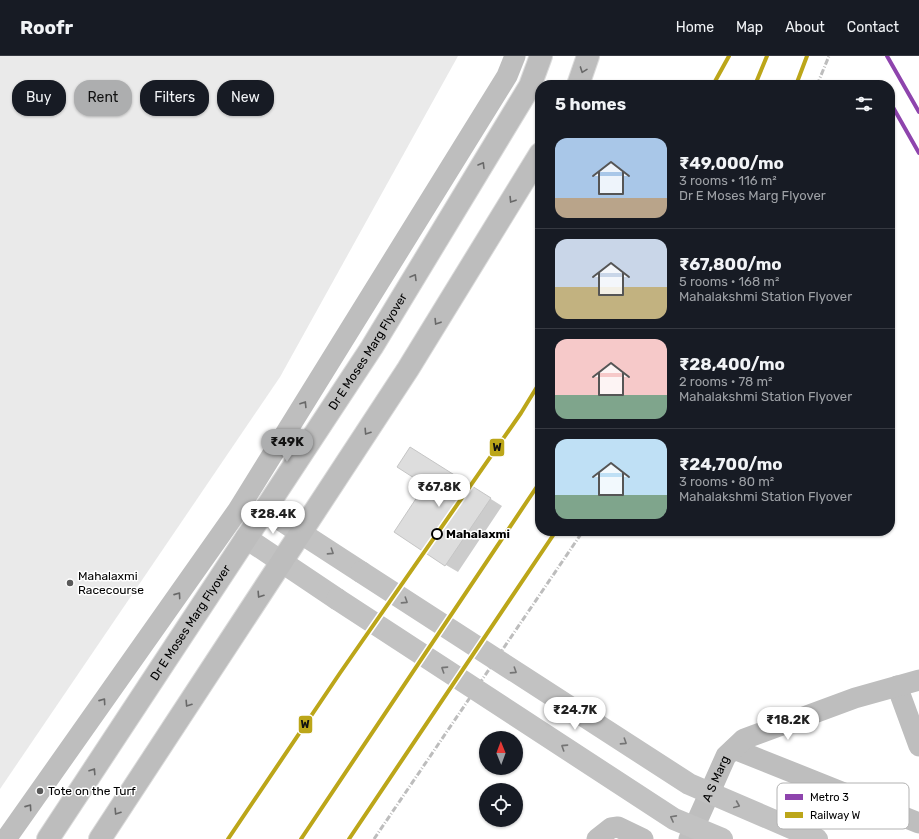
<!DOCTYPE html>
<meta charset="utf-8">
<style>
:root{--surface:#171b24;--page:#20242c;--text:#f1f3f6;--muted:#9ea1a6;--line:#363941;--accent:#adaeaf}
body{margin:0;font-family:Rubik,sans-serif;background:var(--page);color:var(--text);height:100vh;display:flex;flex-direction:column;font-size:15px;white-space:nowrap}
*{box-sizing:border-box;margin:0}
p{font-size:13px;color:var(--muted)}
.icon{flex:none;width:22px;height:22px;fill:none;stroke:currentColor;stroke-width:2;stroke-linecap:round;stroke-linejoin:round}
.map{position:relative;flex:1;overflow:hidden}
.panel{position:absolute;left:535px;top:24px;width:360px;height:456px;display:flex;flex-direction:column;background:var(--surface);border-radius:16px;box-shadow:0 1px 3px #0004}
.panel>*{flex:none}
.guide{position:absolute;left:12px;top:24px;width:380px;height:36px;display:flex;gap:8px}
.needle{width:26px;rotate:359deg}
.tools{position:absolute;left:479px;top:675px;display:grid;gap:8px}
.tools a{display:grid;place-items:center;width:44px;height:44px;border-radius:50%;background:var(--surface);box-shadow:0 1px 3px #0004;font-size:20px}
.price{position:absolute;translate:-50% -34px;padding:0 9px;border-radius:14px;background:#fff;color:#222;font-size:13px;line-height:26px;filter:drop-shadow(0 1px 2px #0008)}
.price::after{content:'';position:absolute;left:50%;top:24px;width:12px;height:9px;margin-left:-6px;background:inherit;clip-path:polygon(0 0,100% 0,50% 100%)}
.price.on{background:var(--accent);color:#111}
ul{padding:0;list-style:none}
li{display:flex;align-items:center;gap:12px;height:100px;padding:0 20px}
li+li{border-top:1px solid var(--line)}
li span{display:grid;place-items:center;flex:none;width:112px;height:80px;border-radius:12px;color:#555}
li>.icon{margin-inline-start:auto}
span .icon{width:48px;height:48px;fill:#fffc;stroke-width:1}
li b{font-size:17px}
h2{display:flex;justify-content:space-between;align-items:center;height:48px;padding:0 20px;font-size:17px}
.chip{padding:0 14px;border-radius:16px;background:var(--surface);box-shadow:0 1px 3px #0004;font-size:14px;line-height:36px}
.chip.on{background:var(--accent);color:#111}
header{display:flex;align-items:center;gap:24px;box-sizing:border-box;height:56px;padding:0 20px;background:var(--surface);border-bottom:1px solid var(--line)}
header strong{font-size:19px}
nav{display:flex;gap:22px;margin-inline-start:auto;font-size:14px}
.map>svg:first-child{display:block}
</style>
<header>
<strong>Roofr</strong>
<nav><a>Home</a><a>Map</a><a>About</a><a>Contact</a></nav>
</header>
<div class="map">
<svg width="919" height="783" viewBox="0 0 919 783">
<rect width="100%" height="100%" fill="#fff"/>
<polygon fill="#eaeaea" points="0,0 458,0 280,321 0,733"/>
<polygon fill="#0003" points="410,392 502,450 458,516 446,509 427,429"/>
<polygon fill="#ddd" stroke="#c5c5c5" points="410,391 491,442 445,510 394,476 425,429 397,411"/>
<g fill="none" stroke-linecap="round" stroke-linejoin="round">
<g stroke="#dbdbdb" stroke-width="24">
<g id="primary">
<polyline points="578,29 588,0"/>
<path id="s2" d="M48,783L372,291L530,30L541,0"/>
<polyline points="100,783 408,313 540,98"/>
</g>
</g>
<g stroke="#bebebe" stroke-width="21">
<polyline points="897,630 919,690"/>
<polyline points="734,693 919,767"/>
<polyline points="6,783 238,454 507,20 515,0"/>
<polyline points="597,783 611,772 618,771 643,783"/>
<path id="s1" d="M689,783L726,700L744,683L855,642L919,624"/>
</g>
<g stroke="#c2c2c2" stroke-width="22">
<polyline points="264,453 361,516"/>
<polyline points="246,482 337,543"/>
</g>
<use href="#primary" stroke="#bdbdbd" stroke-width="22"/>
<g stroke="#bdbdbd" stroke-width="3" stroke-dasharray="6 2 1 2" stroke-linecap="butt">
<polyline points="817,29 829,0"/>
<polyline points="374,783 583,475"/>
</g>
<g stroke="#c2c2c2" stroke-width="22">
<polyline points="361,516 689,728 817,783"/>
<polyline points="337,543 674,763 722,783"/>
</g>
<g stroke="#fff" stroke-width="7">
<g id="rail-1">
<polyline points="713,29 729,0"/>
<polyline points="755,29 767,0"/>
<polyline points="796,29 807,0"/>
<polyline points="228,783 340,617 521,357 540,326"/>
<polyline points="301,783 540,426"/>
<polyline points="349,783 556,475"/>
</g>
</g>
<use href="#rail-1" stroke="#bca619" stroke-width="4"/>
<g stroke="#fff" stroke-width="7">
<g id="metro-1">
<polyline points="887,0 919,56"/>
<polyline points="890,46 919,97"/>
</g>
</g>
<use href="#metro-1" stroke="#8e44ad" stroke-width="4"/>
</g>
<defs><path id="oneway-chevron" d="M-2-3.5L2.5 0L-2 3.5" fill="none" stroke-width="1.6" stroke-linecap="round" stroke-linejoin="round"/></defs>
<g stroke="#686868">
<use href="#oneway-chevron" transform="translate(583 14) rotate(110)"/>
<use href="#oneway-chevron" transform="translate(482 109) rotate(-59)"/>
<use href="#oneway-chevron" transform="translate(512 144) rotate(122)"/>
<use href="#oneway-chevron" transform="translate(414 221) rotate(-59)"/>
<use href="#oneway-chevron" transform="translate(437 266) rotate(122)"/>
<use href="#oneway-chevron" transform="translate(304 348) rotate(-58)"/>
<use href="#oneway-chevron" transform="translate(367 376) rotate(123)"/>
<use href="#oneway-chevron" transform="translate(178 539) rotate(-55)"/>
<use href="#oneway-chevron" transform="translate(260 539) rotate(123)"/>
<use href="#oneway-chevron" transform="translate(103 645) rotate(-55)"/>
<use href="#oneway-chevron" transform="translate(188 648) rotate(123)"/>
<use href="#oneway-chevron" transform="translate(93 715) rotate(-57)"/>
<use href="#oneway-chevron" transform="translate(29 751) rotate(-55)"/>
<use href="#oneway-chevron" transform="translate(117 756) rotate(123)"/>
</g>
<g stroke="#747474">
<use href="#oneway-chevron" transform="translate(331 496) rotate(33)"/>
<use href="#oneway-chevron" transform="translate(405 545) rotate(33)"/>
<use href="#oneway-chevron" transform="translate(444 613) rotate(-147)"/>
<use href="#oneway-chevron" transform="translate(514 615) rotate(33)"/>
<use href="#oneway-chevron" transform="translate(624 686) rotate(33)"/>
<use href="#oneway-chevron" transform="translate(564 691) rotate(-147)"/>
<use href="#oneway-chevron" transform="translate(737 749) rotate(23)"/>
<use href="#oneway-chevron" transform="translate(673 762) rotate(-152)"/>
</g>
<circle fill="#fff" stroke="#000" stroke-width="2" cx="437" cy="478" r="5"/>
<g fill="#595959" stroke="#fff" stroke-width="1.5">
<circle cx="70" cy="527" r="4"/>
<circle cx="40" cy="735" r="4"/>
</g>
<g text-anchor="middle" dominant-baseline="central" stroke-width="3" stroke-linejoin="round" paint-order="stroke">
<g font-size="12" fill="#000" stroke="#fff">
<text stroke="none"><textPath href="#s2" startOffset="583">Dr E Moses Marg Flyover</textPath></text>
<text stroke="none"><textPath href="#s2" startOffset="259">Dr E Moses Marg Flyover</textPath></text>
<text stroke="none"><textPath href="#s1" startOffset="66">A S Marg</textPath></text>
</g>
<g font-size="12" font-weight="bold" fill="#000" stroke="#fff" text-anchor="start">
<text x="446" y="478">Mahalaxmi</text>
</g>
<g font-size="12" fill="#000" stroke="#fff" text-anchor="start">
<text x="78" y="520">Mahalaxmi<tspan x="78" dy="14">Racecourse</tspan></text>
<text x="48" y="735">Tote on the Turf</text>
</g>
</g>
<rect x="777" y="727" width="132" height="46" rx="6" fill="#fff" stroke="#b2b2b2" stroke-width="1"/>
<rect x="785" y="738" width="18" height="6" fill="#8e44ad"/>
<rect x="785" y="756" width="18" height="6" fill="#bca619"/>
<g font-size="11" fill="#000">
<text x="810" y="745">Metro 3</text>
<text x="810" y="763">Railway W</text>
</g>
<g stroke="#fff" stroke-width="1.5">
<rect x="489" y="382" width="16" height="19" rx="4" fill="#bca619"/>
<rect x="298" y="659" width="15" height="19" rx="4" fill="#bca619"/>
</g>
<g font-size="11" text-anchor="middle" font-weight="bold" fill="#111">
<text x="497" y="395">W</text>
<text x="305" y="672">W</text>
</g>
</svg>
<div class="tools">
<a><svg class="needle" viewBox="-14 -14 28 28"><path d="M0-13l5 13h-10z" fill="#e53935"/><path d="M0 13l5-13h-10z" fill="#9ea1a6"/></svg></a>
<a><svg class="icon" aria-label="locate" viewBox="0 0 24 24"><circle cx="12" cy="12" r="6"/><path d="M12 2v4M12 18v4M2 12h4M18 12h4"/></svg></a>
</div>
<b class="price on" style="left:287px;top:407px">₹49K</b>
<b class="price" style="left:439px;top:452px">₹67.8K</b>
<b class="price" style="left:273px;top:479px">₹28.4K</b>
<b class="price" style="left:575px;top:675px">₹24.7K</b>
<b class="price" style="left:788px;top:685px">₹18.2K</b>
<div class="guide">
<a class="chip">Buy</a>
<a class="chip on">Rent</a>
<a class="chip">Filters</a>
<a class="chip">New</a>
</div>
<section class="panel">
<h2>5 homes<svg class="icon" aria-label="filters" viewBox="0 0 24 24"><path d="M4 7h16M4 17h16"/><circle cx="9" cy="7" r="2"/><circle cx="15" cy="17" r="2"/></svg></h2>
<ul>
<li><span style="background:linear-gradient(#a9c7e8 75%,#b9a48a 0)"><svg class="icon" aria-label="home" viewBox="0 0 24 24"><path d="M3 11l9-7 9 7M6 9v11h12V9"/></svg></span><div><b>₹49,000/mo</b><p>3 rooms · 116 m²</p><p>Dr E Moses Marg Flyover</p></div></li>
<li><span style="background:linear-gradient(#c9d6e8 60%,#c2b280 0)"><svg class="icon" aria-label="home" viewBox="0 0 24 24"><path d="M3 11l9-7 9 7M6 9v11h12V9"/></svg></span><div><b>₹67,800/mo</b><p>5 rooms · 168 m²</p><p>Mahalakshmi Station Flyover</p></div></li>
<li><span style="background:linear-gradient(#f6c9c9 70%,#7fa58c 0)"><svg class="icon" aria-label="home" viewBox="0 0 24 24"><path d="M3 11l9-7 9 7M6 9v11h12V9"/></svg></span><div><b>₹28,400/mo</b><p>2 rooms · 78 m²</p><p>Mahalakshmi Station Flyover</p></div></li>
<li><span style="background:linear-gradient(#bfe0f5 70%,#7fa58c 0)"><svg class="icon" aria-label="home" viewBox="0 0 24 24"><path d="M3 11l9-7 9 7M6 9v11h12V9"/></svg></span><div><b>₹24,700/mo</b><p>3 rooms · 80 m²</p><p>Mahalakshmi Station Flyover</p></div></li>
</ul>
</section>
</div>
